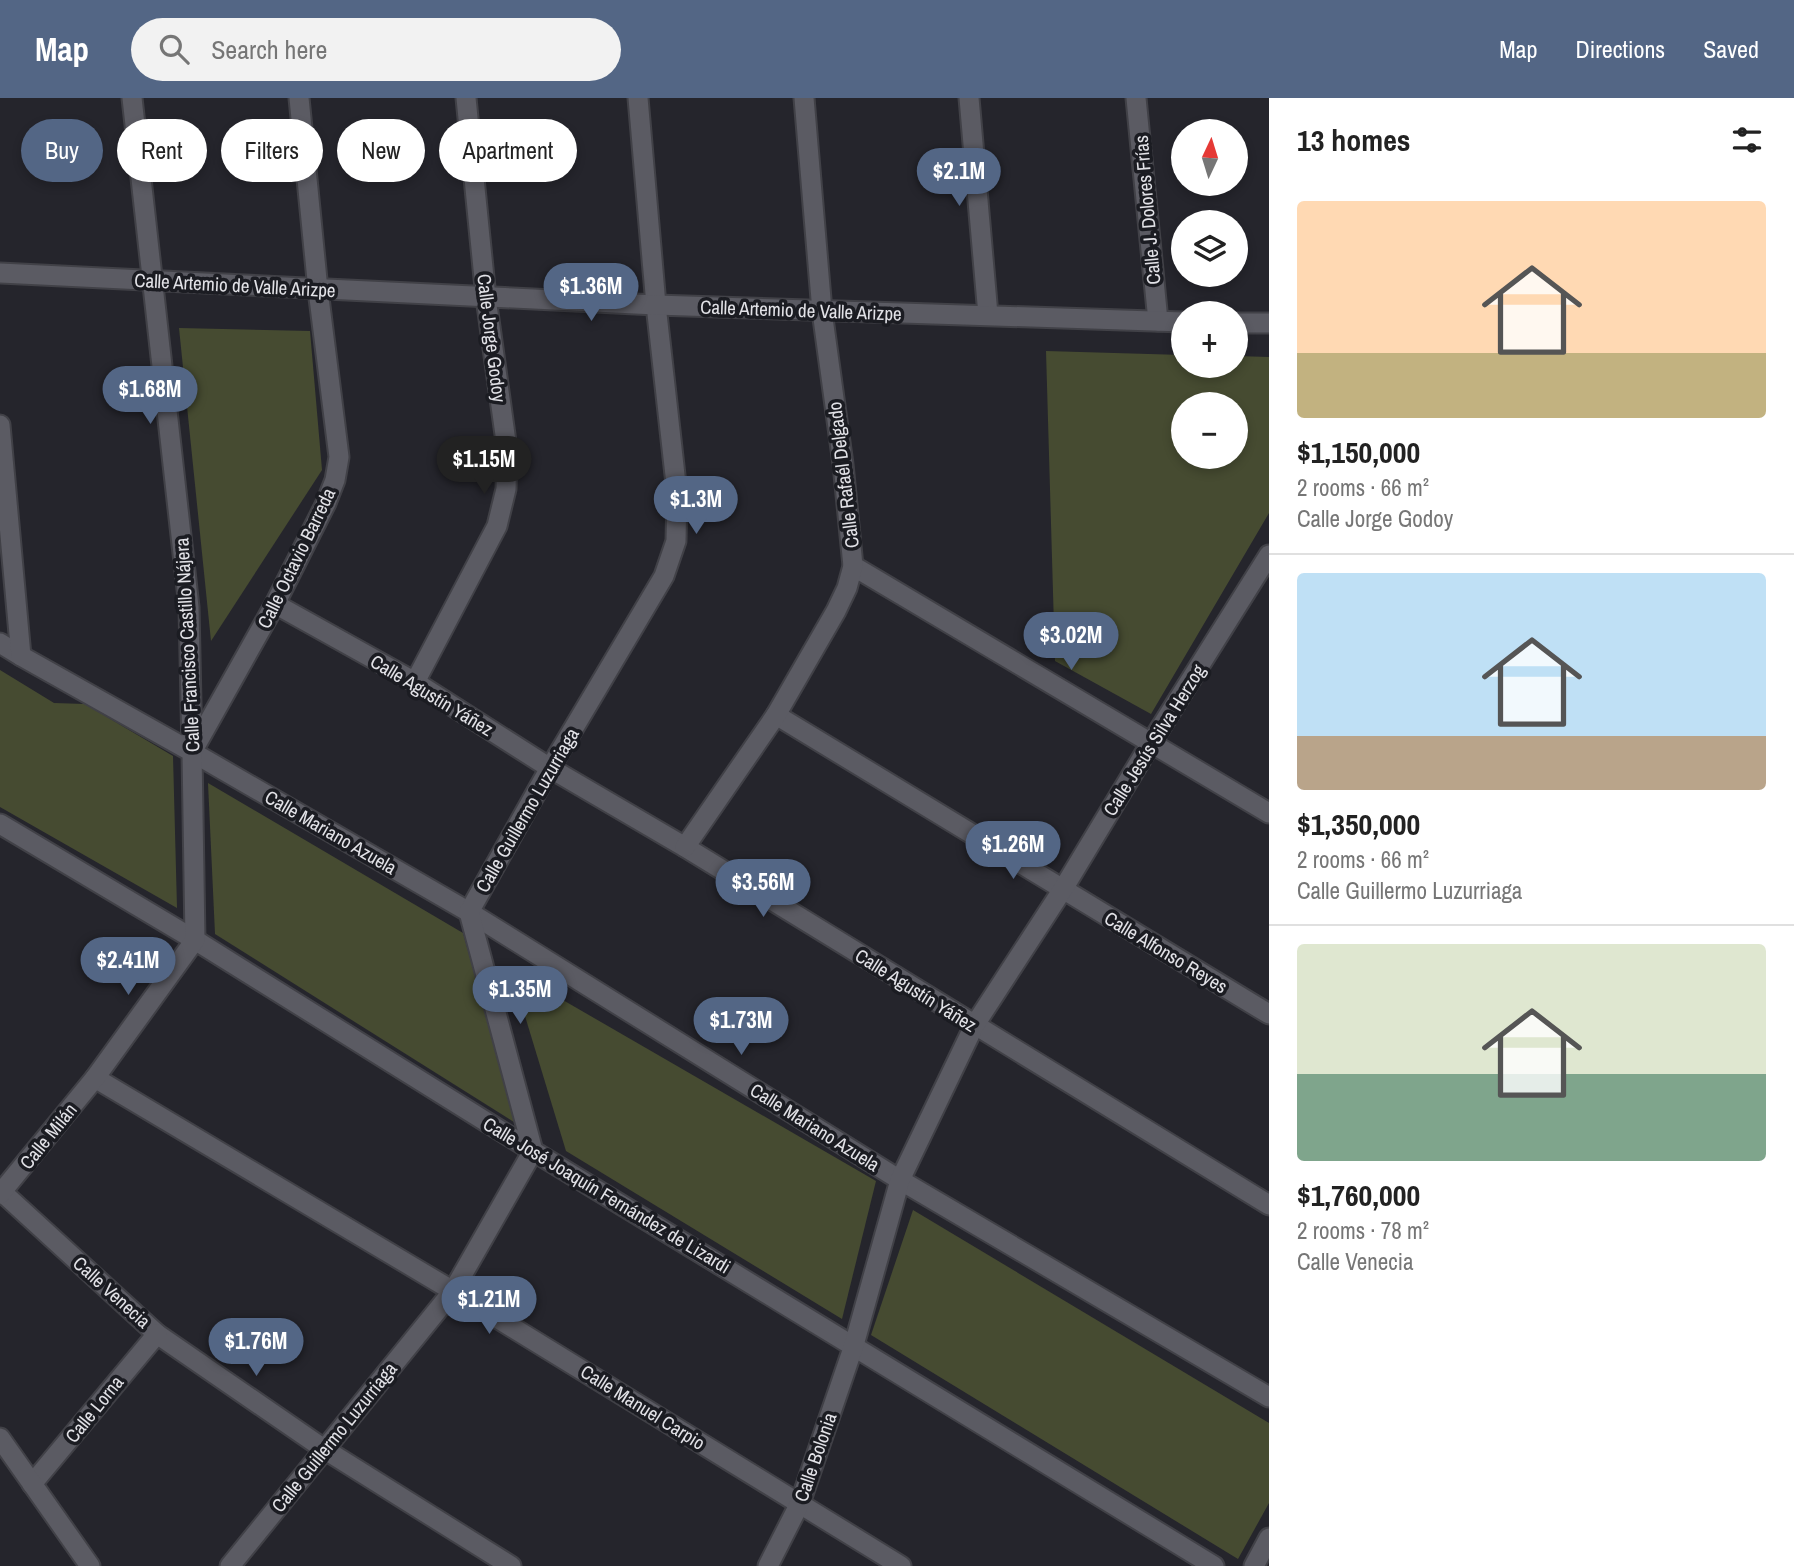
<!DOCTYPE html>
<meta charset="utf-8">
<style>
:root{--surface:#fff;--page:#f2f2f2;--text:#222;--muted:#767676;--line:#e0e0e0;--accent:#536685}
body{margin:0;font-family:"Archivo Narrow",sans-serif;background:var(--page);color:var(--text);height:100vh;display:flex;flex-direction:column;font-size:26px;white-space:nowrap}
*{box-sizing:border-box;margin:0}
p{font-size:23px;color:var(--muted)}
.icon{flex:none;width:38px;height:38px;fill:none;stroke:currentColor;stroke-width:2;stroke-linecap:round;stroke-linejoin:round}
.map{position:relative;flex:1;overflow:hidden}
.side{display:flex;flex-direction:column;background:var(--surface);width:525px}
.side>*{flex:none}
.banner{position:absolute;left:21px;top:21px;width:665px;height:63px;display:flex;gap:14px}
.needle{width:46px;rotate:4deg}
.controls{position:absolute;left:1171px;top:21px;display:grid;gap:14px}
.controls a{display:grid;place-items:center;width:77px;height:77px;border-radius:50%;background:var(--surface);box-shadow:0 4px 10px #0003;font-size:35px}
.price{position:absolute;translate:-50% -60px;padding:0 16px;border-radius:24px;background:var(--accent);color:#fff;font-size:23px;line-height:46px;filter:drop-shadow(0 2px 4px #0008)}
.price::after{content:'';position:absolute;left:50%;top:42px;width:21px;height:16px;margin-left:-10px;background:inherit;clip-path:polygon(0 0,100% 0,50% 100%)}
.price.active{background:#222;color:#fff}
ul{padding:0;list-style:none}
li{display:grid;align-content:center;gap:14px;height:371px;padding:0 28px}
li+li{border-top:2px solid var(--line)}
li span{display:grid;place-items:center;height:217px;border-radius:7px;color:#555}
li>.icon{margin-inline-start:auto}
span .icon{width:126px;height:126px;fill:#fffc;stroke-width:1}
li b{font-size:30px}
h2{display:flex;justify-content:space-between;align-items:center;height:84px;padding:0 28px;font-size:30px}
.tag{padding:0 24px;border-radius:32px;background:var(--surface);box-shadow:0 4px 10px #0003;font-size:24px;line-height:63px}
.tag.active{background:var(--accent);color:#fff}
header{display:flex;align-items:center;gap:42px;box-sizing:border-box;height:98px;padding:0 35px;background:var(--accent);color:#fff}
header strong{font-size:33px}
nav{display:flex;gap:38px;margin-inline-start:auto;font-size:24px}
.search{width:490px;height:63px;background:var(--page);display:flex;align-items:center;gap:18px;box-sizing:border-box;padding:0 24px;border-radius:38px;color:var(--muted);font-size:26px}
main{display:flex;flex:1;min-height:0}
.map>svg:first-child{display:block}
</style>
<header>
<strong>Map</strong>
<div class="search"><svg class="icon" aria-label="search" viewBox="0 0 24 24"><circle cx="10" cy="10" r="6"/><path d="M15 15l6 6"/></svg>Search here</div>
<nav><a>Map</a><a>Directions</a><a>Saved</a></nav>
</header>
<main>
<div class="map">
<svg width="1269" height="1468" viewBox="0 0 1269 1468">
<rect width="100%" height="100%" fill="#25252c"/>
<g fill="#464b31" fill-rule="evenodd">
<polygon points="179,230 310,233 322,372 211,543"/>
<path d="M1046,253L1183,257V268H1236V258L1269,259V415L1151,616L1055,563ZM1236,306V359H1183V306Z"/>
<polygon points="0,572 54,605 85,606 173,658 177,810 0,709"/>
<polygon points="208,685 463,835 517,1026 215,836"/>
<polygon points="511,872 876,1083 842,1221 566,1053"/>
<polygon points="913,1112 1269,1325 1269,1405 1238,1461 871,1237"/>
</g>
<g fill="none" stroke-linecap="round" stroke-linejoin="round">
<g stroke="#414147" stroke-width="23">
<g id="minor">
<polyline points="132,0 189,509 192,654"/>
<polyline points="969,0 988,217"/>
<polyline points="1136,0 1158,223"/>
<polyline points="853,468 1269,715"/>
<polyline points="275,506 415,584 550,670 685,749 1269,1107"/>
<polyline points="0,545 21,558"/>
<polyline points="415,584 497,428 506,391 507,351 486,200 466,0"/>
<polyline points="776,617 1269,916"/>
<polyline points="192,654 469,814 900,1082 1269,1299"/>
<polyline points="192,654 275,506 326,405 335,382 339,359 318,192 299,0"/>
<polyline points="0,726 195,842 533,1053 1214,1468"/>
<polyline points="685,749 776,617 836,513 847,490 853,468 843,366 822,213 804,0"/>
<polyline points="95,980 453,1193 901,1468"/>
<polyline points="2,1094 157,1236 324,1351 511,1468"/>
<polyline points="32,1386 157,1236"/>
<polyline points="230,1468 453,1193 533,1053 469,814 550,670 664,478 676,443 677,395 656,207 638,0"/>
<polyline points="768,1468 800,1405 854,1247 900,1082 974,928 1063,791 1151,645 1269,457"/>
<polyline points="1254,1468 1269,1440"/>
</g>
</g>
<g stroke="#414147" stroke-width="23">
<g id="tertiary">
<polyline points="0,175 656,207 1183,224"/>
<polyline points="1236,225 1269,225"/>
<polyline points="0,327 21,558 192,654 195,842 95,980 0,1096"/>
<polyline points="0,1340 90,1468"/>
</g>
</g>
<use href="#minor" stroke="#5b5b63" stroke-width="19"/>
<use href="#tertiary" stroke="#5b5b63" stroke-width="19"/>
</g>
<g text-anchor="middle" dominant-baseline="central" stroke-width="7" stroke-linejoin="round" paint-order="stroke">
<g font-size="19" fill="#e2e2e7" stroke="#1b1c22">
<text transform="translate(1147 112) rotate(-95)">Calle J. Dolores Frías</text>
<text transform="translate(235 187) rotate(3)">Calle Artemio de Valle Arizpe</text>
<text transform="translate(801 212) rotate(2)">Calle Artemio de Valle Arizpe</text>
<text transform="translate(492 240) rotate(83)">Calle Jorge Godoy</text>
<text transform="translate(843 377) rotate(-97)">Calle Rafaél Delgado</text>
<text transform="translate(296 460) rotate(-64)">Calle Octavio Barreda</text>
<text transform="translate(187 547) rotate(-93)">Calle Francisco Castillo Nájera</text>
<text transform="translate(432 597) rotate(31)">Calle Agustín Yáñez</text>
<text transform="translate(1154 642) rotate(-58)">Calle Jesús Silva Herzog</text>
<text transform="translate(527 712) rotate(-60)">Calle Guillermo Luzurriaga</text>
<text transform="translate(331 734) rotate(30)">Calle Mariano Azuela</text>
<text transform="translate(1166 854) rotate(31)">Calle Alfonso Reyes</text>
<text transform="translate(916 892) rotate(32)">Calle Agustín Yáñez</text>
<text transform="translate(815 1029) rotate(32)">Calle Mariano Azuela</text>
<text transform="translate(48 1038) rotate(-51)">Calle Milán</text>
<text transform="translate(607 1097) rotate(31)">Calle José Joaquín Fernández de Lizardi</text>
<text transform="translate(112 1194) rotate(42)">Calle Venecia</text>
<text transform="translate(643 1309) rotate(32)">Calle Manuel Carpio</text>
<text transform="translate(94 1311) rotate(-51)">Calle Lorna</text>
<text transform="translate(334 1339) rotate(-51)">Calle Guillermo Luzurriaga</text>
<text transform="translate(815 1359) rotate(-71)">Calle Bolonia</text>
</g>
</g>
</svg>
<div class="controls">
<a><svg class="needle" viewBox="-14 -14 28 28"><path d="M0-13l5 13h-10z" fill="#e53935"/><path d="M0 13l5-13h-10z" fill="#767676"/></svg></a>
<a><svg class="icon" aria-label="layers" viewBox="0 0 24 24"><path d="M12 4l9 5-9 5-9-5zM3 14l9 5 9-5"/></svg></a>
<a>+</a>
<a>−</a>
</div>
<b class="price" style="left:959px;top:110px">$2.1M</b>
<b class="price" style="left:591px;top:225px">$1.36M</b>
<b class="price" style="left:150px;top:328px">$1.68M</b>
<b class="price active" style="left:484px;top:398px">$1.15M</b>
<b class="price" style="left:696px;top:438px">$1.3M</b>
<b class="price" style="left:1071px;top:574px">$3.02M</b>
<b class="price" style="left:1013px;top:783px">$1.26M</b>
<b class="price" style="left:763px;top:821px">$3.56M</b>
<b class="price" style="left:128px;top:899px">$2.41M</b>
<b class="price" style="left:520px;top:928px">$1.35M</b>
<b class="price" style="left:741px;top:959px">$1.73M</b>
<b class="price" style="left:489px;top:1238px">$1.21M</b>
<b class="price" style="left:256px;top:1280px">$1.76M</b>
<div class="banner">
<a class="tag active">Buy</a>
<a class="tag">Rent</a>
<a class="tag">Filters</a>
<a class="tag">New</a>
<a class="tag">Apartment</a>
</div>
</div>
<section class="side">
<h2>13 homes<svg class="icon" aria-label="filters" viewBox="0 0 24 24"><path d="M4 7h16M4 17h16"/><circle cx="9" cy="7" r="2"/><circle cx="15" cy="17" r="2"/></svg></h2>
<ul>
<li><span style="background:linear-gradient(#ffd9b3 70%,#c2b280 0)"><svg class="icon" aria-label="home" viewBox="0 0 24 24"><path d="M3 11l9-7 9 7M6 9v11h12V9"/></svg></span><div><b>$1,150,000</b><p>2 rooms · 66 m²</p><p>Calle Jorge Godoy</p></div></li>
<li><span style="background:linear-gradient(#bfe0f5 75%,#b9a48a 0)"><svg class="icon" aria-label="home" viewBox="0 0 24 24"><path d="M3 11l9-7 9 7M6 9v11h12V9"/></svg></span><div><b>$1,350,000</b><p>2 rooms · 66 m²</p><p>Calle Guillermo Luzurriaga</p></div></li>
<li><span style="background:linear-gradient(#dfe7d0 60%,#7fa58c 0)"><svg class="icon" aria-label="home" viewBox="0 0 24 24"><path d="M3 11l9-7 9 7M6 9v11h12V9"/></svg></span><div><b>$1,760,000</b><p>2 rooms · 78 m²</p><p>Calle Venecia</p></div></li>
</ul>
</section>
</main>
